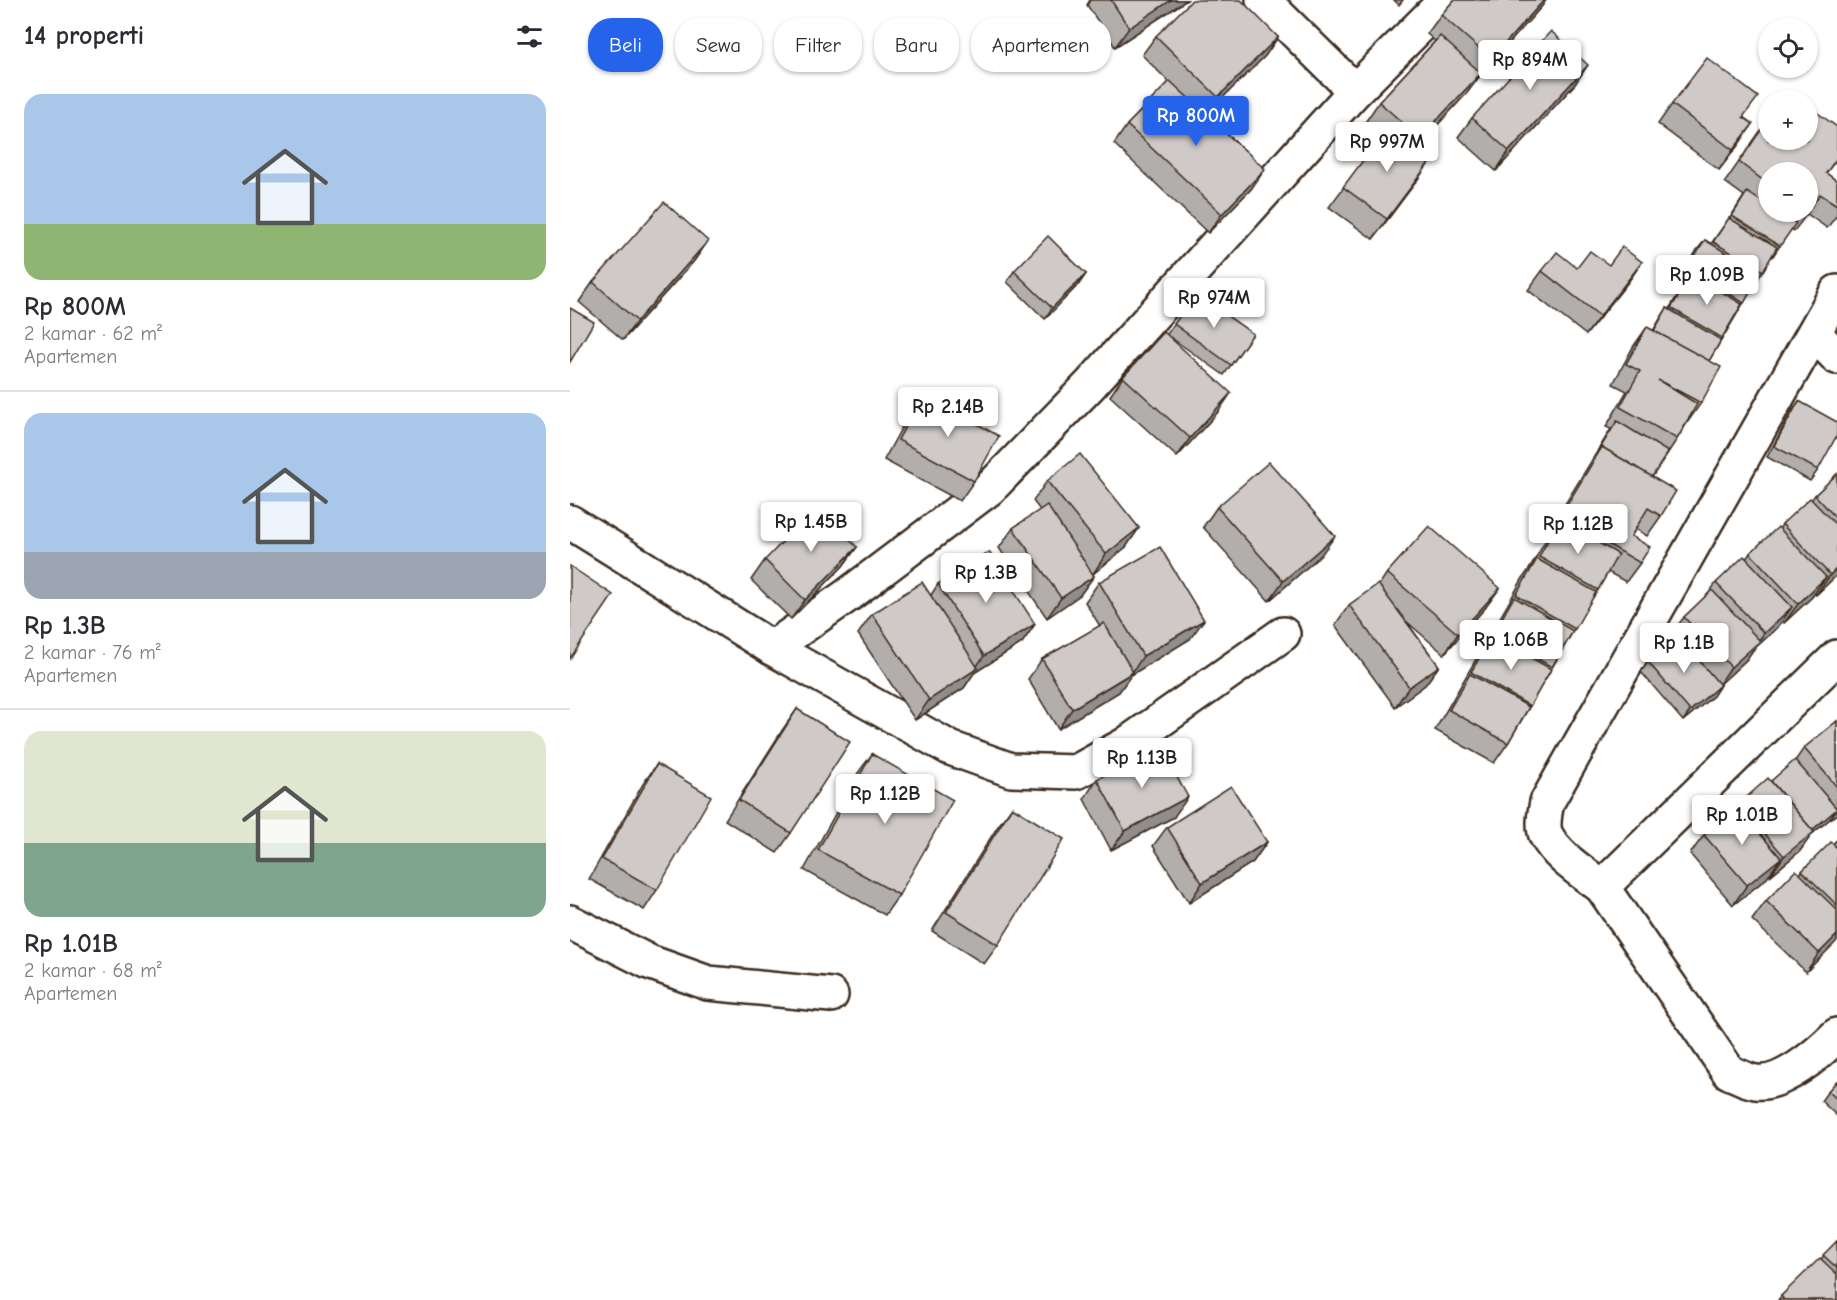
<!DOCTYPE html>
<html lang="id">
<meta charset="utf-8">
<style>
:root{--surface:#fff;--page:#f7f7f7;--text:#2b2b33;--muted:#7c7c81;--line:#e1e1e2;--accent:#2563eb}
body{margin:0;font-family:"Comic Neue",sans-serif;background:var(--page);color:var(--text);height:100vh;display:flex;flex-direction:column;font-size:22px;white-space:nowrap}
*{box-sizing:border-box;margin:0}
p{font-size:20px;color:var(--muted)}
.icon{flex:none;width:33px;height:33px;fill:none;stroke:currentColor;stroke-width:2;stroke-linecap:round;stroke-linejoin:round}
.map{position:relative;flex:1;overflow:hidden}
.panel{display:flex;flex-direction:column;background:var(--surface);width:570px}
.panel>*{flex:none}
.top-card{position:absolute;left:18px;top:18px;width:570px;height:54px;display:flex;gap:12px}
.buttons{position:absolute;left:1188px;top:18px;display:grid;gap:12px}
.buttons a{display:grid;place-items:center;width:60px;height:60px;border-radius:50%;background:var(--surface);box-shadow:0 2px 4px #0004;font-size:30px}
.price{position:absolute;translate:-50% -51px;padding:0 14px;border-radius:6px;background:#fff;color:#222;font-size:20px;line-height:39px;filter:drop-shadow(0 2px 3px #0008)}
.price::after{content:'';position:absolute;left:50%;top:36px;width:18px;height:14px;margin-left:-9px;background:inherit;clip-path:polygon(0 0,100% 0,50% 100%)}
.price.current{background:var(--accent);color:#fff}
ul{padding:0;list-style:none}
li{display:grid;align-content:center;gap:12px;height:318px;padding:0 24px}
li+li{border-top:2px solid var(--line)}
li span{display:grid;place-items:center;height:186px;border-radius:18px;color:#555}
li>.icon{margin-inline-start:auto}
span .icon{width:108px;height:108px;fill:#fffc;stroke-width:1}
li b{font-size:26px}
h2{display:flex;justify-content:space-between;align-items:center;height:72px;padding:0 24px;font-size:26px}
.pill{padding:0 21px;border-radius:24px;background:var(--surface);box-shadow:0 2px 4px #0004;font-size:21px;line-height:54px}
.pill.current{background:var(--accent);color:#fff}
main{display:flex;flex:1;min-height:0}
.map>svg:first-child{display:block}
</style>
<main>
<section class="panel">
<h2>14 properti<svg class="icon" aria-label="filters" viewBox="0 0 24 24"><path d="M4 7h16M4 17h16"/><circle cx="9" cy="7" r="2"/><circle cx="15" cy="17" r="2"/></svg></h2>
<ul>
<li><span style="background:linear-gradient(#a9c7e8 70%,#8fb573 0)"><svg class="icon" aria-label="home" viewBox="0 0 24 24"><path d="M3 11l9-7 9 7M6 9v11h12V9"/></svg></span><div><b>Rp 800M</b><p>2 kamar · 62 m²</p><p>Apartemen</p></div></li>
<li><span style="background:linear-gradient(#a9c7e8 75%,#9aa5b1 0)"><svg class="icon" aria-label="home" viewBox="0 0 24 24"><path d="M3 11l9-7 9 7M6 9v11h12V9"/></svg></span><div><b>Rp 1.3B</b><p>2 kamar · 76 m²</p><p>Apartemen</p></div></li>
<li><span style="background:linear-gradient(#dfe7d0 60%,#7fa58c 0)"><svg class="icon" aria-label="home" viewBox="0 0 24 24"><path d="M3 11l9-7 9 7M6 9v11h12V9"/></svg></span><div><b>Rp 1.01B</b><p>2 kamar · 68 m²</p><p>Apartemen</p></div></li>
</ul>
</section>
<div class="map">
<svg width="1267" height="1300" viewBox="0 0 1267 1300">
<rect width="100%" height="100%" fill="#fff"/>
<filter id="ink" filterUnits="userSpaceOnUse"><feTurbulence type="fractalNoise" baseFrequency=".0167" numOctaves="2"/><feDisplacementMap in="SourceGraphic" scale="12" xChannelSelector="R" yChannelSelector="G"/><feConvolveMatrix kernelMatrix="1 2 1 2 8 2 1 2 1" color-interpolation-filters="sRGB"/></filter>
<g filter="url(#ink)">
<g fill="none" stroke-linecap="round" stroke-linejoin="round">
<g stroke="#3b2a1e" stroke-width="38">
<g id="minor">
<polyline points="693,0 785,91"/>
<polyline points="1245,334 1267,357"/>
<polyline points="0,522 202,648 380,748 441,770 506,772 555,745 713,634"/>
<polyline points="202,648 278,595 420,488 520,385 785,91 876,0"/>
<path d="M1267,657L1032,887L1159,1072C1167,1075 1177,1081 1186,1082C1212,1086 1250,1052 1267,1035"/>
<path d="M1032,887C1014,873 987,857 976,835C972,826 975,812 977,802L1267,292"/>
<polyline points="0,922 79,962 138,983 261,995"/>
</g>
</g>
<use href="#minor" stroke="#fff" stroke-width="33"/>
</g>
<g fill="#b2aeab" stroke="#3b2a1e" stroke-width="1.5" fill-rule="evenodd">
<polygon points="520,0 617,0 545,47 517,5"/>
<polygon points="824,0 833,0 829,5"/>
<polygon points="884,0 976,0 972,6 909,77 897,93 846,148 848,179 803,239 759,207 812,136 796,121 809,102 865,41 857,34 871,15"/>
<polygon points="586,36 708,37 695,56 636,114 695,169 681,189 638,233 544,144 557,125 599,82 572,55"/>
<polygon points="1005,84 926,171 888,137 902,118"/>
<polygon points="1102,104 1174,117 1169,144 1149,170 1088,124"/>
<path d="M1198,120L1267,127V159L1256,173L1267,181V215L1257,228L1237,214L1224,231L1221,229L1203,256L1202,255L1139,361L1131,403L1117,423L1107,439L1082,477L1091,516L1077,536L1066,529L1061,536L1070,563L1056,582L1038,572L1028,590L1020,602L960,706L938,743L924,763L865,730L953,578L960,568L978,536L976,535L1041,429L1036,427L1057,391L1043,384L1063,347L1077,327L1083,331L1090,319L1097,308L1099,309L1116,282L1110,278L1127,250L1135,240L1141,244L1159,218H1160L1174,196L1155,182ZM1198,172L1238,212H1198Z"/>
<polygon points="138,241 124,261 53,340 9,302 23,282"/>
<polygon points="1072,262 1058,282 1016,335 958,290 972,271"/>
<polygon points="444,271 516,274 509,284 475,319 437,282"/>
<polygon points="626,294 683,334 654,375 600,337 648,412 607,457 540,396 553,377 597,334"/>
<polygon points="353,394 404,481 390,501 314,460 339,414"/>
<polygon points="1229,401 1248,470 1240,481 1197,457 1222,411"/>
<polygon points="1267,474 1267,575 1246,595 1245,593 1242,597 1214,623 1212,621 1208,627 1183,650 1176,660 1149,685 1150,685 1143,696 1113,721 1071,672 1078,662 1104,641 1100,636 1114,617 1139,593 1146,583 1176,559 1180,553 1210,528 1212,524 1242,499 1245,495"/>
<polygon points="477,481 569,528 556,547 523,574 524,576 510,595 477,618 429,548 443,528 470,510 463,501"/>
<polygon points="647,507 751,555 699,601 633,527"/>
<polygon points="287,547 273,566 221,619 181,580 195,560"/>
<polygon points="817,573 916,607 874,654 836,621 869,666 855,685 825,707 765,625 779,605 809,585"/>
<polygon points="529,582 620,639 561,675 549,692 488,729 458,679 472,659 530,626 515,602"/>
<polygon points="368,584 465,624 452,643 404,673 394,688 345,720 288,634 302,614 361,595"/>
<polygon points="227,709 221,833 207,853 155,820 213,729"/>
<polygon points="1267,721 1267,814 1262,818 1262,817 1242,834 1230,851 1200,876 1199,875 1197,878 1163,905 1120,854 1134,835 1166,808 1169,804 1201,781 1225,761 1234,748"/>
<polygon points="302,754 329,895 315,915 234,870 288,773"/>
<polygon points="87,764 87,890 74,910 19,879 73,784"/>
<polygon points="527,779 604,817 541,850 514,799"/>
<polygon points="442,807 428,945 414,964 362,931 428,826"/>
<polygon points="597,827 697,842 683,862 619,903 583,846"/>
<polygon points="1267,840 1267,940 1236,972 1182,920 1196,901 1230,874 1232,871"/>
<polygon points="1267,1081 1267,1116 1251,1101 1258,1091"/>
<polygon points="1267,1241 1267,1300 1208,1300 1211,1296 1251,1259"/>
</g>
<g fill="#918d8b" stroke="#3b2a1e" stroke-width="1.5">
<polygon points="601,0 617,0 545,47 559,28"/>
<polygon points="974,0 976,0 972,6 909,77 897,93 837,158 850,138 909,75 921,59"/>
<polygon points="708,37 695,56 634,116 648,97"/>
<polygon points="1018,65 1005,84 926,171 939,151"/>
<polygon points="1183,124 1169,144 1149,170 1163,150"/>
<polygon points="862,159 848,179 803,239 817,219"/>
<polygon points="695,169 681,189 638,233 652,214"/>
<polygon points="138,241 124,261 53,340 67,321"/>
<polygon points="1072,262 1058,282 1016,335 1030,316"/>
<polygon points="516,274 509,284 475,319 482,308"/>
<polygon points="661,393 648,412 607,457 620,438"/>
<polygon points="569,528 556,547 523,574 536,554"/>
<polygon points="765,536 751,555 699,601 713,581"/>
<polygon points="287,547 273,566 221,619 235,600"/>
<polygon points="1267,568 1267,575 1246,595 1260,575"/>
<polygon points="524,576 510,595 477,618 491,598"/>
<polygon points="1256,577 1242,597 1214,623 1228,604"/>
<polygon points="930,588 916,607 874,654 888,634"/>
<polygon points="1222,607 1208,627 1183,650 1176,660 1147,687 1161,667 1187,643 1194,633"/>
<polygon points="634,620 620,639 561,675 549,692 488,729 502,709 562,673 573,656"/>
<polygon points="465,624 452,643 404,673 394,688 345,720 359,700 404,670 414,656"/>
<polygon points="869,666 855,685 825,707 839,687"/>
<polygon points="1150,685 1143,696 1113,721 1120,711"/>
<polygon points="618,797 604,817 541,850 555,831"/>
<polygon points="1267,809 1260,819 1242,834 1230,851 1200,876 1214,856 1236,835"/>
<polygon points="697,842 683,862 619,903 632,883"/>
<polygon points="1211,858 1197,878 1163,905 1177,885"/>
<polygon points="1267,935 1267,940 1266,942 1236,972 1249,953"/>
</g>
<g fill="#cfcac7" stroke="#3b2a1e" stroke-width="1.5">
<polygon points="541,0 601,0 559,28"/>
<polygon points="622,0 671,0 708,37 648,97 586,36"/>
<polygon points="884,0 974,0 921,59 871,15"/>
<polygon points="981,31 1018,65 939,151 902,118"/>
<polygon points="870,36 911,73 850,138 809,102"/>
<polygon points="1137,58 1188,97 1173,117 1183,124 1163,150 1102,104"/>
<polygon points="600,81 695,169 652,214 557,125"/>
<polygon points="1218,93 1229,100 1212,100"/>
<polygon points="1238,106 1267,127 1267,158 1256,173 1267,181 1267,205 1250,194 1238,211 1238,172 1198,172 1198,184 1169,162 1198,120 1198,140 1238,140"/>
<polygon points="818,127 862,159 817,219 773,187"/>
<polygon points="1177,192 1198,206 1198,212 1208,212 1226,223 1210,246 1162,216"/>
<polygon points="94,202 138,241 67,321 23,282"/>
<polygon points="1159,218 1207,247 1193,271 1143,242"/>
<polygon points="478,236 516,274 482,308 444,271"/>
<polygon points="1135,240 1191,274 1174,303 1118,268"/>
<polygon points="1052,247 1072,262 1030,316 972,271 987,252 1007,268 1020,251 1039,265"/>
<polygon points="1122,274 1172,304 1152,338 1101,308"/>
<polygon points="626,294 683,334 661,365 604,324"/>
<polygon points="0,308 24,322 0,362"/>
<polygon points="1097,308 1151,340 1139,361 1084,331"/>
<polygon points="1077,327 1151,367 1131,403 1088,380 1127,404 1107,439 1050,407 1070,371 1056,364"/>
<polygon points="594,332 661,393 620,438 553,377"/>
<polygon points="353,394 429,436 404,481 328,440"/>
<polygon points="1229,401 1267,422 1267,435 1248,470 1204,446"/>
<polygon points="1047,421 1098,452 1082,477 1032,447 1027,453"/>
<polygon points="1032,447 1106,491 1091,516 1078,508 1061,536 1080,547 1070,563 990,516"/>
<polygon points="510,454 569,528 536,554 477,481"/>
<polygon points="699,462 765,536 713,581 647,507"/>
<polygon points="1267,474 1267,519 1245,495"/>
<polygon points="1240,498 1267,526 1267,568 1260,575 1212,524"/>
<polygon points="477,505 524,576 491,598 443,528"/>
<polygon points="246,507 287,547 235,600 195,560"/>
<polygon points="989,520 1048,554 1028,590 969,557"/>
<polygon points="859,526 930,588 888,634 817,573"/>
<polygon points="1208,527 1256,577 1228,604 1180,553"/>
<polygon points="590,547 634,620 573,656 529,582"/>
<polygon points="419,552 465,624 414,656 368,584"/>
<polygon points="1174,556 1222,607 1194,633 1146,583"/>
<polygon points="967,559 1026,592 1005,629 946,595"/>
<polygon points="0,566 43,595 0,659"/>
<polygon points="352,582 408,668 359,700 302,614"/>
<polygon points="808,584 869,666 839,687 779,605"/>
<polygon points="1142,590 1190,641 1161,667 1114,617"/>
<polygon points="944,597 1003,631 982,667 923,634"/>
<polygon points="534,623 563,672 502,709 472,659"/>
<polygon points="922,636 981,669 960,706 901,672"/>
<polygon points="1109,637 1150,685 1120,711 1078,662"/>
<polygon points="900,674 959,707 938,743 879,710"/>
<polygon points="227,709 280,742 221,833 169,800"/>
<polygon points="1267,721 1267,787 1234,748"/>
<polygon points="590,747 618,797 555,831 527,779"/>
<polygon points="302,754 383,800 329,895 248,850"/>
<polygon points="1225,760 1267,809 1242,830 1201,781"/>
<polygon points="87,764 141,796 87,890 32,859"/>
<polygon points="1198,778 1244,832 1214,856 1169,804"/>
<polygon points="661,786 697,842 632,883 597,827"/>
<polygon points="442,807 494,839 428,945 376,912"/>
<polygon points="1167,807 1211,858 1177,885 1134,835"/>
<polygon points="1267,840 1267,848 1263,844"/>
<polygon points="1261,842 1267,848 1267,905 1232,871"/>
<polygon points="1226,870 1267,910 1267,935 1249,953 1196,901"/>
<polygon points="1267,1081 1267,1099 1258,1091"/>
<polygon points="1267,1241 1267,1268 1253,1255"/>
<polygon points="1250,1258 1267,1274 1267,1300 1214,1300 1211,1296"/>
</g>
</g>
</svg>
<div class="buttons">
<a><svg class="icon" aria-label="locate" viewBox="0 0 24 24"><circle cx="12" cy="12" r="6"/><path d="M12 2v4M12 18v4M2 12h4M18 12h4"/></svg></a>
<a>+</a>
<a>−</a>
</div>
<b class="price" style="left:960px;top:91px">Rp 894M</b>
<b class="price current" style="left:626px;top:147px">Rp 800M</b>
<b class="price" style="left:817px;top:173px">Rp 997M</b>
<b class="price" style="left:1137px;top:306px">Rp 1.09B</b>
<b class="price" style="left:644px;top:329px">Rp 974M</b>
<b class="price" style="left:378px;top:438px">Rp 2.14B</b>
<b class="price" style="left:241px;top:553px">Rp 1.45B</b>
<b class="price" style="left:1008px;top:555px">Rp 1.12B</b>
<b class="price" style="left:416px;top:604px">Rp 1.3B</b>
<b class="price" style="left:941px;top:671px">Rp 1.06B</b>
<b class="price" style="left:1114px;top:674px">Rp 1.1B</b>
<b class="price" style="left:572px;top:789px">Rp 1.13B</b>
<b class="price" style="left:315px;top:825px">Rp 1.12B</b>
<b class="price" style="left:1172px;top:846px">Rp 1.01B</b>
<div class="top-card">
<a class="pill current">Beli</a>
<a class="pill">Sewa</a>
<a class="pill">Filter</a>
<a class="pill">Baru</a>
<a class="pill">Apartemen</a>
</div>
</div>
</main>
